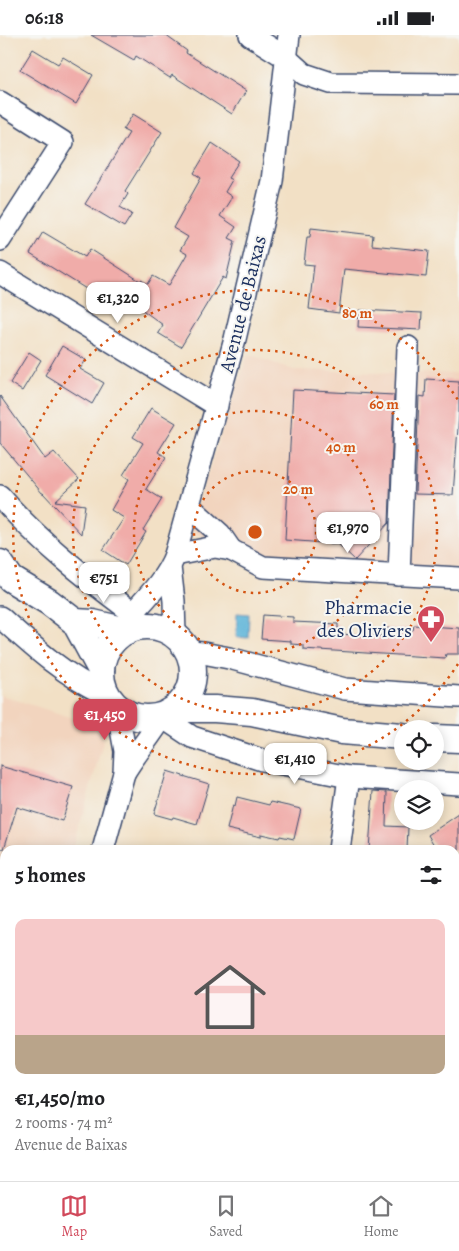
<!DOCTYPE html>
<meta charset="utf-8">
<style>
:root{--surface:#fff;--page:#f6f6f6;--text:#202124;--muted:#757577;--line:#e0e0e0;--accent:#d1495b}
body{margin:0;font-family:Alegreya,serif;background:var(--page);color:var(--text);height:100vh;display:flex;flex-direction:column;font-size:19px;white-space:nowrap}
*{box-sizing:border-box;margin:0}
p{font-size:16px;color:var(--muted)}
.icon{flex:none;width:28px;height:28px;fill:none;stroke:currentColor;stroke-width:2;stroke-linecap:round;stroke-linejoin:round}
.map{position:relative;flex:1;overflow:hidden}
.panel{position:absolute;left:0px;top:810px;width:460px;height:336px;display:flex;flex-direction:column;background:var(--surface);border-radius:15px 15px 0 0;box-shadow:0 2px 12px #0003}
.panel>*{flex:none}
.fabs{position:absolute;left:394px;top:685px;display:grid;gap:10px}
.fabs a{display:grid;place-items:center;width:50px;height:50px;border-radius:50%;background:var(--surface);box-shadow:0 2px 12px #0003;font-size:25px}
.price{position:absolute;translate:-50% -42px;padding:0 11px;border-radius:10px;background:#fff;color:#222;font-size:16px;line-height:32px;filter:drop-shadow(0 1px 2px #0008)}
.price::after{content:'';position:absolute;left:50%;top:30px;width:15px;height:11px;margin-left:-8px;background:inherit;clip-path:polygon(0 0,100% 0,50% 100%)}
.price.on{background:var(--accent);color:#fff}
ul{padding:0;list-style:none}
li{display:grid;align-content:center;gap:10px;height:265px;padding:0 15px}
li+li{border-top:1px solid var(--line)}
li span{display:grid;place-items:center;height:155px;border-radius:10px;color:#555}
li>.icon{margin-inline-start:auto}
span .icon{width:90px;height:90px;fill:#fffc;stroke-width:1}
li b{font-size:21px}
h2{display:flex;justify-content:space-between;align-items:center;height:60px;padding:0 15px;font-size:21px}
.status{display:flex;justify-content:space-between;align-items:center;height:35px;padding:0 25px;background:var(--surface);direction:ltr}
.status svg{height:14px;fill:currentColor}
.tabs{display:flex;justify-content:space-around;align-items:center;height:70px;border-top:1px solid var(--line);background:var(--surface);font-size:14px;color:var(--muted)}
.tabs a{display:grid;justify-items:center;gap:2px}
.tabs .on{color:var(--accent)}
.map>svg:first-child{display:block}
</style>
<div class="status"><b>06:18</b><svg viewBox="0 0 49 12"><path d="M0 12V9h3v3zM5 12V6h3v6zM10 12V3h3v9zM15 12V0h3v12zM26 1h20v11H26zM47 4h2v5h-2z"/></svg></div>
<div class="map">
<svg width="459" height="1146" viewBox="0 0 459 1146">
<rect width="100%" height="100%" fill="#f6f6f2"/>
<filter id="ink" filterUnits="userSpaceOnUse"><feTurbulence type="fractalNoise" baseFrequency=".02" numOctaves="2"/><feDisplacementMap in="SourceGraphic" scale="10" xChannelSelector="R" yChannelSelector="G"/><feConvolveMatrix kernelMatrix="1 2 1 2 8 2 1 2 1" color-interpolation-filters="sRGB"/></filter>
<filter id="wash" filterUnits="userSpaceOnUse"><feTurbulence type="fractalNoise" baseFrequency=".0096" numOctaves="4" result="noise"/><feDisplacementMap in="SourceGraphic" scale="20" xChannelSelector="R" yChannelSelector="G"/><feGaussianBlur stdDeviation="1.12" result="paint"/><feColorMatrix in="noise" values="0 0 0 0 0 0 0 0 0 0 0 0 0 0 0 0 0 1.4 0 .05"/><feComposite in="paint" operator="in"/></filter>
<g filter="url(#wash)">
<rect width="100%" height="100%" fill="#f2e0c5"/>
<g fill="#f2d4be">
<polygon points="248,319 294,335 459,339 459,541 267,530 189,495"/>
<polygon points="0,660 102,692 103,707 73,815 5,815 5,861 0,859"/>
</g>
<polygon fill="#5bb3d8" stroke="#3b719b" points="237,578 249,579 248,603 236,602"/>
<g id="blocks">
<g fill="#f0aca9">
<polygon points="91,0 165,0 187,16 186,18 246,56 232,79 172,40 170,43 136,21 134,25"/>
<polygon points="33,14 58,29 63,22 93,40 76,69 20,35"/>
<polygon points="133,79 162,97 125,156 128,159 120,172 132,179 124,192 85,169 129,98 123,95"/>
<polygon points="212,108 239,126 228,143 232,145 225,157 232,162 220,181 236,192 229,203 235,206 226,244 223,242 181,312 158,298 163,290 114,254 107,267 30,219 43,197 85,222 90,214 140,246 141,245 148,249 153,241 169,250 187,219 180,215 188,202 173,193 201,143 194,138"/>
<polygon points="311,193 373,200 372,210 429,216 426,242 344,234 339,278 309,274 314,230 304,229 307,202 310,202"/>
<polygon points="359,275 422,278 421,295 358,292"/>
<polygon points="62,311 86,325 80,334 104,348 92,369 45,340"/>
<polygon points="29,317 41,325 22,356 10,348"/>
<polygon points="426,344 459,346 459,379 453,460 415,459 419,361 425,362"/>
<polygon points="293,355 394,360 389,488 355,525 338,509 285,505"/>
<polygon points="0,361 45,424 54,417 79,444 55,466 85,470 81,499 43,458 42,458 0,408"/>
<polygon points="151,373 176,388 158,417 166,422 146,454 162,464 143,495 146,497 126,530 103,515 124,483 111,475 129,444 123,440 143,408 133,402"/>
<polygon points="263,580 293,582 293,587 338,589 338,599 374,601 383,601 383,593 413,595 414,590 459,593 459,619 446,619 445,623 303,614 303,610 291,609 291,606 261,604"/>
<polygon points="0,731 73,752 62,786 17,772 4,814 0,813"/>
<polygon points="167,736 209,749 197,789 173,782 172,784 154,779"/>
<polygon points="373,756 387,757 386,791 408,792 407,815 369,815"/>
<polygon points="237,762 269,770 270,767 301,774 294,804 280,801 279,803 261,799 261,802 227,794 233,770 235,771"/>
<polygon points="459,779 459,815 437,815 428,800"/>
</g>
</g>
</g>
<g filter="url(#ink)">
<use href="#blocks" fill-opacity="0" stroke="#3b4a6d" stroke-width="1"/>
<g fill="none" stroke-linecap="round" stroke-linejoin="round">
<g stroke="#3b4a6d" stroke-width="12">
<g id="service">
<polyline points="455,973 459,973"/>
<polyline points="0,988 5,969"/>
<polyline points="455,1094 459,1096"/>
</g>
</g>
<g stroke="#3b4a6d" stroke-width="24">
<g id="minor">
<polyline points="250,0 285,22 304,39 331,48 459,49"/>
<polyline points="0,67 63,107 0,205"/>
<polyline points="0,238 217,371"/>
<path d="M0,461C38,506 86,543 133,578"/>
<polyline points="231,515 263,532 459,543"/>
<polyline points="175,520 215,512 231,515 220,499 189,471"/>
<polyline points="170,532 174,566 175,600"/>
<polyline points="399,540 408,312"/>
<path d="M0,582C33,612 66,642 107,660"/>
<path d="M132,593L133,578C149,560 166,543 175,520L235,304L272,146L289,0"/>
<polyline points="189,617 203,618 229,623 345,654 459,662"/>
<polyline points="167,679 171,688 192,702 262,725 349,742 459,749"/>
<path d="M124,738C136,718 151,701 163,681"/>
<polyline points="103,815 124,738 125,716 117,672"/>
<polyline points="339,815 349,742"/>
<polyline points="30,1141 54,1146"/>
<polyline points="221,1141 221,1146"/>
<polyline points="7,1146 8,1141"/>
</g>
</g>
<g stroke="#3b4a6d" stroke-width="29">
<g id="tertiary">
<polyline points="0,528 11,544 49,567 75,587 101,635"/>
<polyline points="75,587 93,588 127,596"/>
<circle cx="147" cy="637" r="46"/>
<polyline points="175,674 215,674 252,677 342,696 402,701"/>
<polyline points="435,703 459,704"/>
</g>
</g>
<polyline stroke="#3b4a6d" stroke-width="3" stroke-dasharray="4 4" stroke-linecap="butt" points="0,880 5,882"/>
<use href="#service" stroke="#fff" stroke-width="10"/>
<use href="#minor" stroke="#fff" stroke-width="21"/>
<use href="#tertiary" stroke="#fff" stroke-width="26"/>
</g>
</g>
<g fill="none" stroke="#d45514" stroke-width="2.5" stroke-dasharray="2.5 5">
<circle cx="255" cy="497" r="61"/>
<circle cx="255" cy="497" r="121"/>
<circle cx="255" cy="497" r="182"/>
<path d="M458 629A242 242 0 1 1 458 365"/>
</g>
<defs>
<g id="pharmacy-pin" transform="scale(1.4375)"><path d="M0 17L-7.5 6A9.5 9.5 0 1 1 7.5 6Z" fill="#d1495b" stroke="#f6f6f2"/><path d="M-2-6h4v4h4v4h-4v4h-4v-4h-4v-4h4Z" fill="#fff"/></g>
</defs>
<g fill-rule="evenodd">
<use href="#pharmacy-pin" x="431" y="584"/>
</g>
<g text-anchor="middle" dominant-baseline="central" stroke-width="4" stroke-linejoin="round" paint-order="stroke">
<g font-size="20" fill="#1b2f5e" stroke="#f6f6f2">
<text transform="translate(243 269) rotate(-76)">Avenue de Baixas</text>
</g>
<g font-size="20" fill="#1b2f5e" stroke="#f6f6f2" text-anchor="end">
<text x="412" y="572">Pharmacie<tspan x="412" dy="23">des Oliviers</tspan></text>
</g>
</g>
<circle cx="255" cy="497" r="8" fill="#d45514" stroke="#f6f6f2" stroke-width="2.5"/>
<g font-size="15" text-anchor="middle" font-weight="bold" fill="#d45514" stroke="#f6f6f2" stroke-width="4" stroke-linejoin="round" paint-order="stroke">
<text x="357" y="283">80 m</text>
<text x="384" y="374">60 m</text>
<text x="341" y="417">40 m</text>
<text x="298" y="459">20 m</text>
</g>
</svg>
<div class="fabs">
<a><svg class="icon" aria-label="locate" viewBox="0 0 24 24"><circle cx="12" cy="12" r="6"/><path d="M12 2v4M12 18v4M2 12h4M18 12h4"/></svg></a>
<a><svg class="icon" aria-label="layers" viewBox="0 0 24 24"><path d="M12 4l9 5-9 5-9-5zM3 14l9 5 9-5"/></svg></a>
</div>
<b class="price" style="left:118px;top:289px">€1,320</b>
<b class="price" style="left:348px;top:519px">€1,970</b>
<b class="price" style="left:104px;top:569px">€751</b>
<b class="price on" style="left:105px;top:706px">€1,450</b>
<b class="price" style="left:295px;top:750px">€1,410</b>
<section class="panel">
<h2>5 homes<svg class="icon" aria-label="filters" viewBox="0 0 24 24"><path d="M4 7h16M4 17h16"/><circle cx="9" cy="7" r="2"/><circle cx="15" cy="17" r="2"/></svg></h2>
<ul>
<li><span style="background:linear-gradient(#f6c9c9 75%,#b9a48a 0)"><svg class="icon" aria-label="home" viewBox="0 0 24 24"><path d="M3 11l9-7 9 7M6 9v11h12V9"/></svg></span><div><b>€1,450/mo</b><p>2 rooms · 74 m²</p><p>Avenue de Baixas</p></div></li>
</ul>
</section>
</div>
<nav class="tabs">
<a class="on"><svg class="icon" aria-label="map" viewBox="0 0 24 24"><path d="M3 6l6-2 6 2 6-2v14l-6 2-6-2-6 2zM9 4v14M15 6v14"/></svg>Map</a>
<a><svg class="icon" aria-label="saved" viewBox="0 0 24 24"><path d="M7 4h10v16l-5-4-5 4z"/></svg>Saved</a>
<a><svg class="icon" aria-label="home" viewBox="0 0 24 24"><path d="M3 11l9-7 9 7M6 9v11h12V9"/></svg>Home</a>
</nav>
